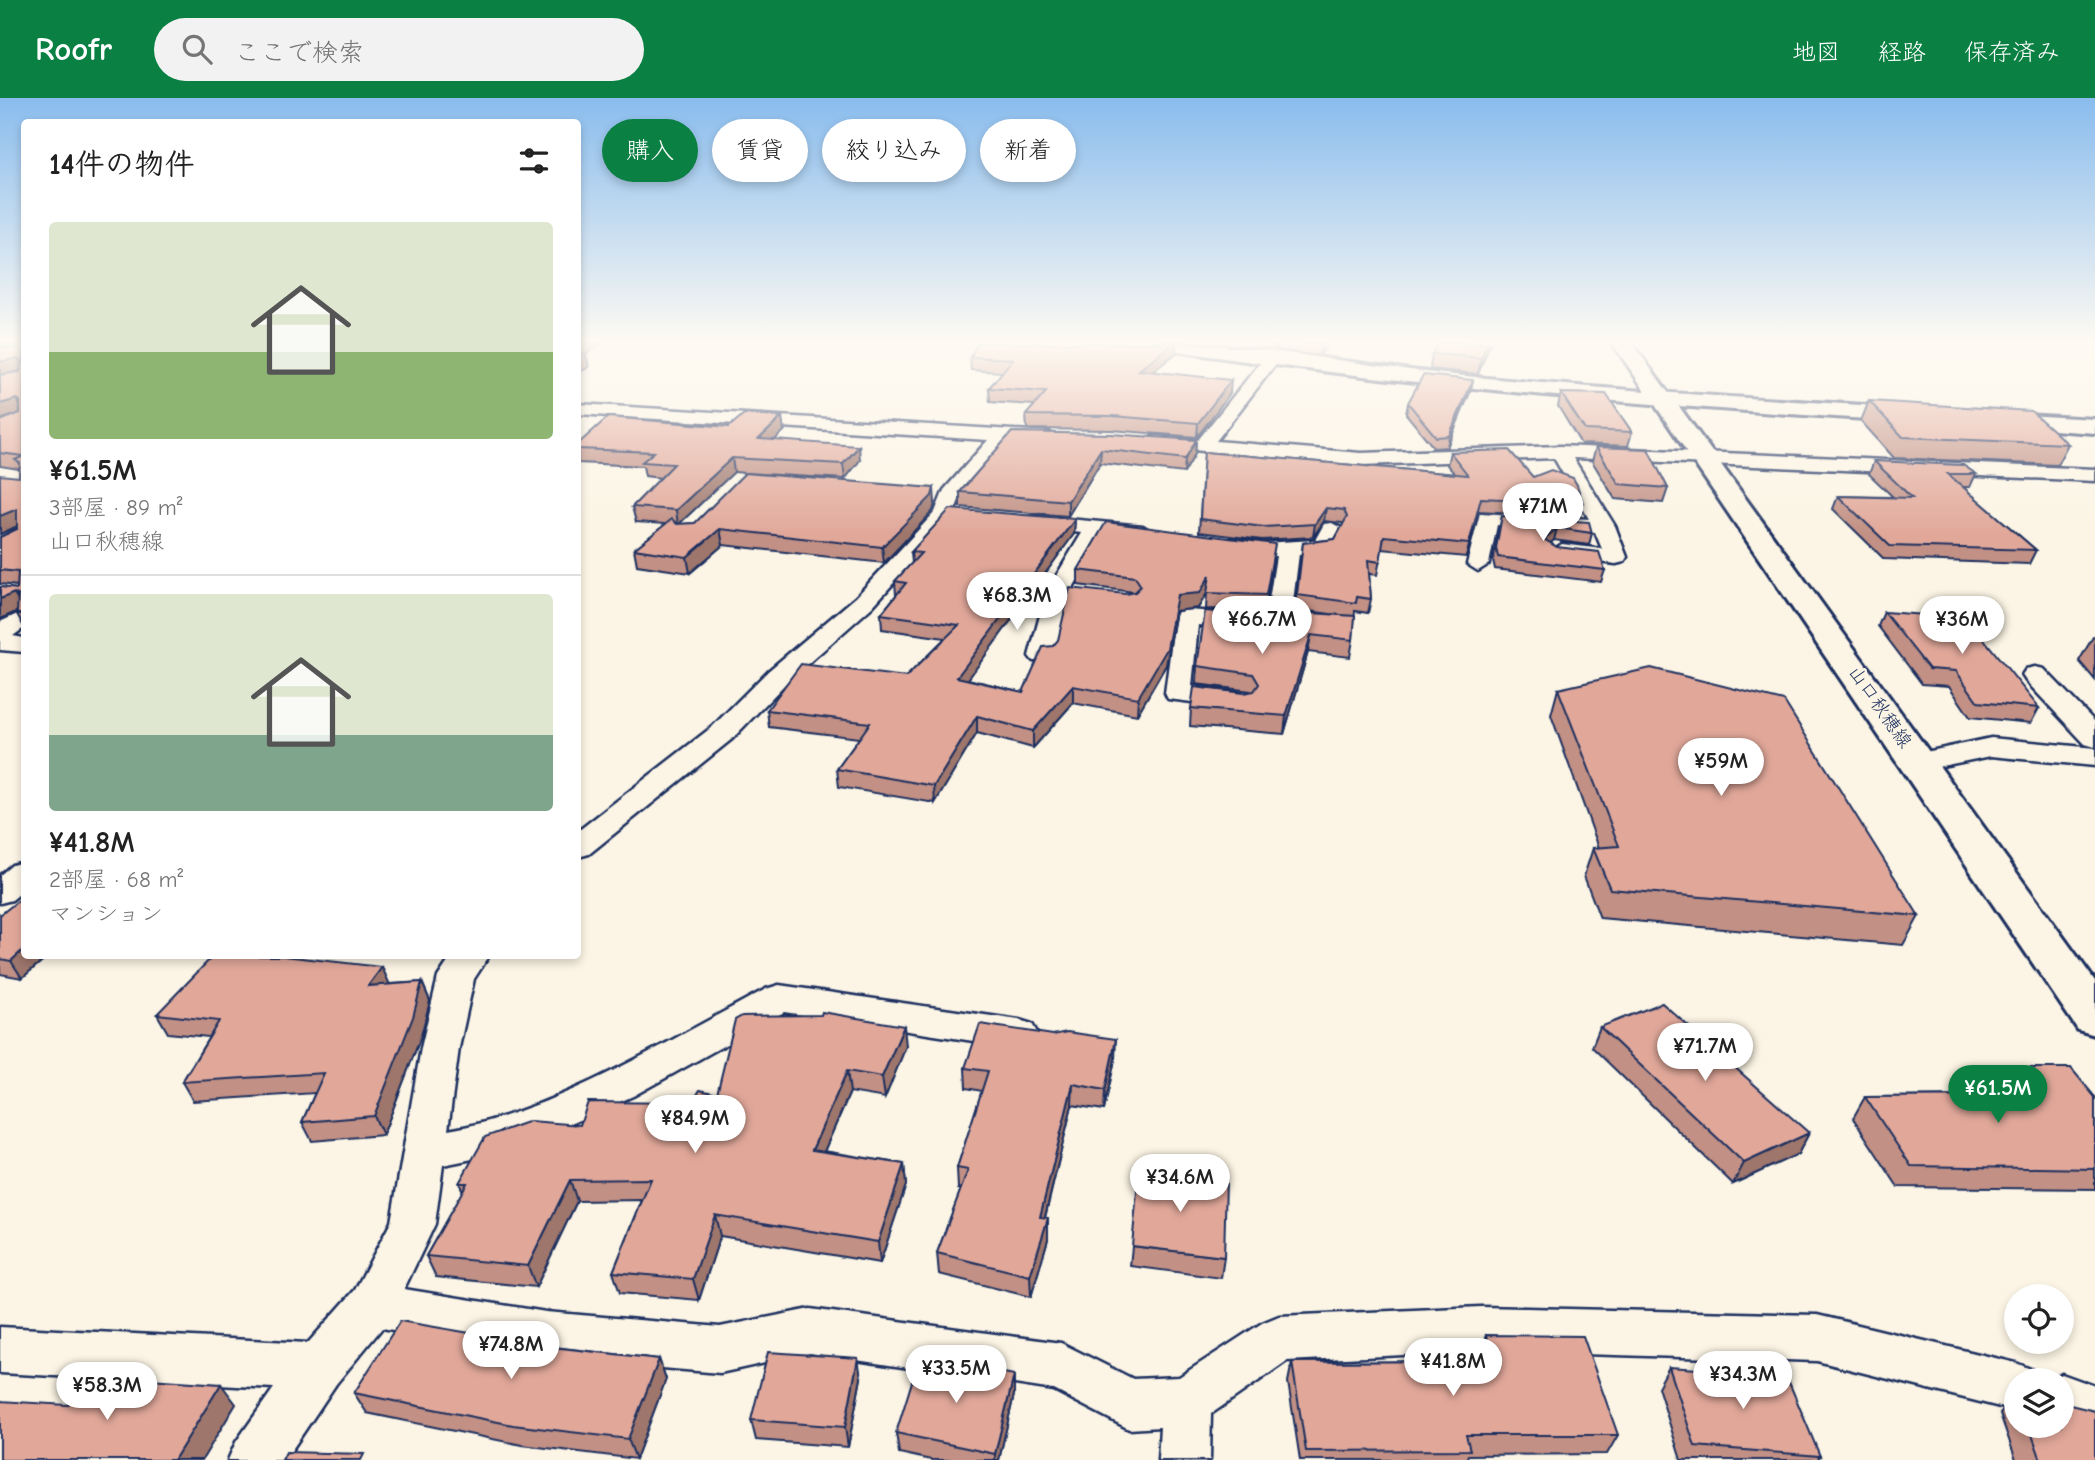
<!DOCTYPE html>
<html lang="ja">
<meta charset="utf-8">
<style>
:root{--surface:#fff;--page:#f2f2f2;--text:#222;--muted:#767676;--line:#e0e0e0;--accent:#0b8043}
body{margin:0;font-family:"Comic Neue","Klee One",sans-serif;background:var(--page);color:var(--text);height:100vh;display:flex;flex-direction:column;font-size:26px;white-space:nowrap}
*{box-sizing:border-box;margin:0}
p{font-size:23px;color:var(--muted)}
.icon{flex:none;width:38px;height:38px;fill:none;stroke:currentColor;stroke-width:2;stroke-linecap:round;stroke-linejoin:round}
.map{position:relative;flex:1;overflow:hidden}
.drawer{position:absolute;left:21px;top:21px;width:560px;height:840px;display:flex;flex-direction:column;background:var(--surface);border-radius:7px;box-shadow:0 4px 10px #0003}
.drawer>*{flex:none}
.top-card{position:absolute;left:602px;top:21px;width:665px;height:63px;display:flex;gap:14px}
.tools{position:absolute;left:2004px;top:1186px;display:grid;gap:14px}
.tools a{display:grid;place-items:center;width:70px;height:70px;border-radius:50%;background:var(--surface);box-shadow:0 4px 10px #0003;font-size:35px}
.price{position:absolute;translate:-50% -60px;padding:0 16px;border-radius:24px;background:#fff;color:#222;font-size:23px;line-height:46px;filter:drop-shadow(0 2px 4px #0008)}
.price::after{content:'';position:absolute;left:50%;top:42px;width:21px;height:16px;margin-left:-10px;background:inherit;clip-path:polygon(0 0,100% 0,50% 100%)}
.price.active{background:var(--accent);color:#fff}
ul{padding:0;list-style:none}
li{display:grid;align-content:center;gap:14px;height:371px;padding:0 28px}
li+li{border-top:2px solid var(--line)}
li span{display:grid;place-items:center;height:217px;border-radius:7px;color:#555}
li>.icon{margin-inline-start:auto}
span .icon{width:126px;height:126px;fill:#fffc;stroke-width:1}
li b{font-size:30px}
h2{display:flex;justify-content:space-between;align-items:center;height:84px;padding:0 28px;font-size:30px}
.tag{padding:0 24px;border-radius:32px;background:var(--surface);box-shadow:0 4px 10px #0003;font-size:24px;line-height:63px}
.tag.active{background:var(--accent);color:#fff}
header{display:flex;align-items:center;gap:42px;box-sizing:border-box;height:98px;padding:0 35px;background:var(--accent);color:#fff}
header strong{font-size:33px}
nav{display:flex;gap:38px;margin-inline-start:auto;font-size:24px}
.search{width:490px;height:63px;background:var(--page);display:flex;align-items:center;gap:18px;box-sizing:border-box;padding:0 24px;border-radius:38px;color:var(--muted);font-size:26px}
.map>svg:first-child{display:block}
</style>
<header>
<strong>Roofr</strong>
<div class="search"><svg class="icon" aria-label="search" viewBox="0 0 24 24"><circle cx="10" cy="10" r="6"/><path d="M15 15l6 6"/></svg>ここで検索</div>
<nav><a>地図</a><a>経路</a><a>保存済み</a></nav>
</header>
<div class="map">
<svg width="2095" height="1362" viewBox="0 0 2095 1362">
<rect width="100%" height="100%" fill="#fcf5e5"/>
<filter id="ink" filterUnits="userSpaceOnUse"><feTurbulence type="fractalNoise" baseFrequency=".0143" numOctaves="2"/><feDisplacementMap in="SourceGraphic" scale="14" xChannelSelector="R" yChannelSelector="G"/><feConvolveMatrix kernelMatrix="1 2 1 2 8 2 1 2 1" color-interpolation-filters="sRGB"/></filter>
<g filter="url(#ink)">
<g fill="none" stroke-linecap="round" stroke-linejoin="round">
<g stroke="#1b2f5e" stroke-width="5">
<g id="minor">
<polygon points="1271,257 1279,262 1216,343 1361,355 1560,348 2095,371 2095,383 1573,360 1615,428 1627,459 1624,464 1616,466 1562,460 1551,453 1562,446 1602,451 1595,434 1497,427 1489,466 1478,473 1467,466 1480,415 1589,421 1554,360 1361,367 1147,348 1145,344 1147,340 1154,338 1198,342 1265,259"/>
<polygon points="578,306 1049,334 1058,340 1049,346 1008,343 961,397 952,420 872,509 786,585 732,641 589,756 578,759 578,733 712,629 768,573 856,499 935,414 944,392 988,342 578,316"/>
<polygon points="1036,418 1143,428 1154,435 1143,442 1103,437 1070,495 1055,558 1051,563 1033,563 1029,558 1046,495 1082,435 1028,429 1025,424 1028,419"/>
<path d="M1332,425L1343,431L1331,453L1299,456L1291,519C1277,540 1221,529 1198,527L1192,588L1242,595L1246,601L1242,607L1232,609L1168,601L1165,595L1175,519L1178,514L1187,512L1259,517L1267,515L1276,458L1262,459L1226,452L1223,447L1226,442L1234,440L1262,445L1315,442L1324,426Z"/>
<polygon points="24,513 24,530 13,538 24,540 24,554 0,552 0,524"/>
<polygon points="2035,569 2044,571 2095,624 2095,649 2085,646 2026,583 2022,577 2026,571"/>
<polygon points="1991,640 2095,650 2095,668 1991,658 1917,673 1907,670 1902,664 1907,658"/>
<polygon points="24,764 24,792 12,802 0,805 0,777 12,767"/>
<path d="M452,858H489L474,881L459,950L448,1032C553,1015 671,941 766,891L779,887L1019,922L1032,926L1038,936L1032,946L1019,950L784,914L633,998L507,1054L443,1067L435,1126L404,1191L546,1214L720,1229L810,1211L1061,1245L1133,1281L1179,1279L1262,1225L1279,1218L1481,1209L1817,1217L2016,1265L2033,1272L2038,1283H2016V1313L1817,1263L1481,1253L1287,1263L1211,1316L1210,1362H1158L1160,1329L1129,1331L1054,1292L810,1255L720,1275L546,1260L382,1230L336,1286L285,1362H228L236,1344L274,1290L0,1275V1229L308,1245L355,1192L391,1124L421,950L438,879Z"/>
<polygon points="2062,1276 2095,1288 2095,1338 2062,1325 2062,1283 2047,1283"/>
</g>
</g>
<g stroke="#1b2f5e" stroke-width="5">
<polygon id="tertiary" points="1612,245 1632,245 1673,301 1670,306 1654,306"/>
</g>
<g stroke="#1b2f5e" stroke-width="6">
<polygon id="secondary" points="1662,294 1670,296 2095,883 2095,937 2078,932 1651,301"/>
</g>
<g stroke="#1b2f5e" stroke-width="6">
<g id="primary">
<path d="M1154,245C1251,245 1348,266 1445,276C1602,292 1759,301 1917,310L1925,312L1929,317L1925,322L1917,324C1665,309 1414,290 1164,251Z"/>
<polygon points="1991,315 2095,321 2095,335 1983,327 1979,322 1983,317"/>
</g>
</g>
<use href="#minor" fill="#fcf5e5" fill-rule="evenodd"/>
<use href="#tertiary" fill="#fcf5e5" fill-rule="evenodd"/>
<use href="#secondary" fill="#fcf5e5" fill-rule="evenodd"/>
<use href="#primary" fill="#fcf5e5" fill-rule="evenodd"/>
</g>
<g fill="#c29084" stroke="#1b2f5e" stroke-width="2" fill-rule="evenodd">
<polygon points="0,245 24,245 24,529 17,516 17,513 0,521 0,489 17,491 17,488 0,486 0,439 17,431 17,429 0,436 19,379 19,371 0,368 0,323 20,315 0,322 0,250 20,251 20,249 0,248"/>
<polygon points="978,245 1176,245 1176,255 1153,273 1230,295 1197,339 1111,332 1027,331 1026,317 1035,307 990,304 989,290 1003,274 971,272 970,259"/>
<polygon points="1270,245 1329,245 1319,258 1278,252"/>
<polygon points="1490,245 1478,276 1430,271 1432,256"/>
<polygon points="1471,292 1447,349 1434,350 1406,316 1408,305"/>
<polygon points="1561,295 1632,334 1628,348 1581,346 1558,308"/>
<polygon points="1869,303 2068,346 2057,367 1894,360 1861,323"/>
<path d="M729,329L784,333L774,342L860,362L845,381L745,375L935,405L933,413L884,465L723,447L690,475L637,467L634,451L666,426L636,424L632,409L661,380L645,378L643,368L578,365V346ZM734,374L745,375L695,425L679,426Z"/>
<polygon points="1012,334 1196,342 1195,356 1184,375 1100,365 1068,418 960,409 960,394"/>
<polygon points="1596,349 1668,390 1663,405 1615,401 1592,363"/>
<polygon points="1204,354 1455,376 1447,367 1450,354 1533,379 1583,405 1580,418 1478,413 1466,459 1382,451 1377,477 1369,476 1371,501 1368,515 1355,513 1353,542 1350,559 1308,554 1284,636 1190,628 1191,610 1251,593 1196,586 1197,568 1262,518 1337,517 1295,511 1303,445 1335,441 1343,427 1342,425 1324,423 1313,439 1262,442 1199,434"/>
<polygon points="1874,363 1976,376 1970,389 1963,389 2036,452 2029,466 1884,461 1833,411 1838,398 1893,399 1869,376"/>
<polygon points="1502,418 1592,435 1589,447 1554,442 1550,445 1557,449 1605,472 1601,484 1495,471 1493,462"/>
<polygon points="1075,421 1074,436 968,581 1023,594 1053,548 1126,496 1134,494 1078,487 1078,472 1273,461 1265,513 1206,511 1207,494 1198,510 1176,513 1166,567 1137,617 1073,605 1033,650 977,635 935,705 839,689 837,671 859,640 769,629 767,612 906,579 945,540 882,531 881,516 896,497 895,483 912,465 911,454"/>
<polygon points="1884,514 2039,610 2031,625 1970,619 1949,588 1922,586 1878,528"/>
<polygon points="2093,539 2095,539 2095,582 2079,563"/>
<polygon points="1558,591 1919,818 1903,847 1600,820 1584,778 1593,750 1599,750 1551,617"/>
<polygon points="0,817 24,858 48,858 22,880 0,876"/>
<polygon points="422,884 430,903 421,938 383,1037 312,1043 302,1024 315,995 193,1003 182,984 209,939 168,935 157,916 389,886"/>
<polygon points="1600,929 1809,1035 1798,1056 1733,1086 1592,949"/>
<polygon points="906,948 885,1000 850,994 824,1053 904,1066 906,1087 880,1165 720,1138 699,1202 620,1195 613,1174 642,1102 577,1103 536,1189 436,1179 426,1158 463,1093 459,1085 580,1027 692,1005 717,996"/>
<polygon points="1115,961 1104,1012 1072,1007 1045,1120 1048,1141 1031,1199 939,1176 937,1155 961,1091 958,1091 957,1070 982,993 966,990 965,970"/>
<polygon points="2007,970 2095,999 2095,1091 1898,1089 1853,1020 1865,999 1999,998 1993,990"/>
<polygon points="1132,1148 1224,1159 1221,1180 1130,1168"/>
<polygon points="1486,1237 1618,1337 1607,1356 1468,1357 1466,1362 1300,1362 1288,1284 1292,1264 1480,1263 1478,1257"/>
<polygon points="501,1243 659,1261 666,1281 636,1361 522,1347 367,1315 354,1295"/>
<polygon points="1669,1269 1820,1358 1817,1362 1681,1362 1658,1289"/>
<polygon points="1014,1277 1014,1297 999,1362 931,1362 899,1355 896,1335"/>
<polygon points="861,1280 848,1349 756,1342 751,1322"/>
<polygon points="2016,1297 2016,1328 2062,1328 2095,1362 2016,1362 2000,1316"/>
</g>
<g fill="#9e766c" stroke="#1b2f5e" stroke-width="2">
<polygon points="580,245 601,245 578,261 578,247"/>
<polygon points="1173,245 1176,245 1176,255 1139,285 1139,272"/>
<polygon points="1321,245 1329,245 1319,258"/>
<polygon points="1487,245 1490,245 1478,276 1481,260"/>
<polygon points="586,256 589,269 578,275 578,261"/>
<polygon points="18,260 24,272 0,277 0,264"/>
<polygon points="1231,282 1230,295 1197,339 1198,325"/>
<polygon points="1473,282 1471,292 1447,349 1449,338"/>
<polygon points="17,301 23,314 0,322 0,306"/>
<polygon points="782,319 784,333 761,355 759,341"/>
<polygon points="1196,342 1195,356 1184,375 1185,361"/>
<polygon points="859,348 860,362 845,381 843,366"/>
<polygon points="1101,351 1100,365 1068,418 1068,403"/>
<polygon points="732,360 734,374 678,427 676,412"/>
<polygon points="934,390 935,405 933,413 884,465 882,449"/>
<polygon points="1326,410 1324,423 1313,439 1315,426"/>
<polygon points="17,411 24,425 0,436 0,418"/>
<polygon points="1075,421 1074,436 958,595 957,579"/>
<polygon points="1557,430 1554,442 1541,453 1544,441"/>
<polygon points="720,431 723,447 690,475 687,459"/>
<polygon points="1210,477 1209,492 1198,510 1176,513 1166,567 1137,617 1138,600 1177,497"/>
<polygon points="14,495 23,511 0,521 0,501"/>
<polygon points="1311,537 1308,554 1284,636 1286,618"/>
<polygon points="1073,588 1073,605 1033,650 1033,633"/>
<polygon points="977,618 977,635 935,705 934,688"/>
<polygon points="24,851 24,858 48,858 22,880 11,863"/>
<polygon points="382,869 390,887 368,888"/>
<polygon points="422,884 430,903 421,938 383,1037 374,1018"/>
<polygon points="904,928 906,948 885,1000 882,979"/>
<polygon points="1116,941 1115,961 1104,1012 1105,992"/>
<polygon points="847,973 850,994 816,1072 812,1052"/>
<polygon points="1073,986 1072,1007 1040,1139 1040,1119"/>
<polygon points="1809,1035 1798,1056 1733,1086 1744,1065"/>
<polygon points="904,1066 906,1087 880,1165 878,1144"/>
<polygon points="570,1082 577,1103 536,1189 528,1168"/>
<polygon points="715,1117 720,1138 699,1202 693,1181"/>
<polygon points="1048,1120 1048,1141 1031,1199 1030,1178"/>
<polygon points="858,1260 861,1280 848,1349 845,1329"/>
<polygon points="659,1261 666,1281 636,1361 628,1341"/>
<polygon points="1014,1277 1014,1297 999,1362 995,1362 995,1356"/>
<polygon points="221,1286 236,1306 202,1362 174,1362"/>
</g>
<g fill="#e1a89a" stroke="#1b2f5e" stroke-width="2">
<polygon points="20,245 24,245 24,516 17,516 18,497 14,495 0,501 0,489 17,491 18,474 0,472 0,439 17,431 17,411 0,418 0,377 19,379 20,365 15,362 24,358 0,355 0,323 20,315 20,303 17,301 0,306 0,277 20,274 21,263 18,260 0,264 0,250 20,251"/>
<polygon points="978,245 1173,245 1139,272 1231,282 1198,325 1112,318 1026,317 1046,294 989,290 1013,261 970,259"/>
<polygon points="1438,245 1487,245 1481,260 1432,256"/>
<polygon points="578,255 586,256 578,261"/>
<polygon points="1423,277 1473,282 1449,338 1436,339 1408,305"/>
<polygon points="1561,295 1606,296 1632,334 1585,332"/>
<polygon points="1869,303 2031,313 2068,346 1903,339"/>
<polygon points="744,316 782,319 759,341 859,348 843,366 732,360 676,412 632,409 674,366 642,364 654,354 578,351 578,346 608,319 729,329"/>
<polygon points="1012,334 1111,336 1196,342 1185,361 1101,351 1068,403 960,394"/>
<polygon points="1596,349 1648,351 1668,390 1619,386"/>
<polygon points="1509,352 1533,379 1551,372 1573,380 1577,387 1583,405 1481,400 1469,446 1384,438 1380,464 1368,462 1371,501 1357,499 1356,505 1297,497 1303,445 1335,441 1347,419 1344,412 1326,410 1315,426 1264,429 1200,421 1204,354 1468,377 1450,354"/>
<polygon points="1874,363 1963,367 1976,376 1948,376 2036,452 1890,448 1838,398 1912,400"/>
<polygon points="745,375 934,390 932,398 882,449 720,431 687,459 634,451 672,421 677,426 695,425"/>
<polygon points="950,411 1075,421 957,579 1023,594 1043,549 1053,548 1058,542 1070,490 1126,496 1135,494 1141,488 1135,479 1078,472 1106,424 1275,446 1266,497 1207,495 1210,477 1200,495 1177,497 1167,551 1138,600 1073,588 1033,633 977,618 934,688 837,671 870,625 767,612 801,566 906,579 959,527 881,516 906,485 895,483 921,455 911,454"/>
<polygon points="1502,418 1589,424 1592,435 1557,430 1544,441 1557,449 1599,454 1605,472 1498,459 1496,450"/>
<polygon points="1205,513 1262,518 1282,513 1355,518 1353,542 1311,537 1286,618 1191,610 1194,589 1243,595 1254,593 1259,586 1253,576 1197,568"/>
<polygon points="1884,514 1967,520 2039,610 1978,604 1956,573 1929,571"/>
<polygon points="1651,570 1784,603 1919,818 1610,791 1593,750 1619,748 1558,591"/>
<polygon points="24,798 24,851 11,863 0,861 0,817"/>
<polygon points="213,858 284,858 382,869 368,888 422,884 413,919 374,1018 302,1024 324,975 182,984 219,923 157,916"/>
<polygon points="1662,905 1809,1035 1744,1065 1600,929"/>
<polygon points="822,914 904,928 882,979 847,973 812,1052 904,1066 878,1144 715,1117 693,1181 613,1174 651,1081 570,1082 528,1168 426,1158 467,1085 459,1085 485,1039 530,1023 580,1027 588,1004 692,1005 700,992 717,996 735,922 742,918 821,917"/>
<polygon points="980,926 1053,937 1067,934 1116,941 1105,992 1073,986 1040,1119 1048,1120 1030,1178 937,1155 968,1072 957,1070 988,973 965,970"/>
<polygon points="2007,970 2071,970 2095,999 2095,1071 1911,1068 1865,999 2029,998"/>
<polygon points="1139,1072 1226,1082 1224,1159 1132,1148"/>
<polygon points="400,1223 499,1240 498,1243 659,1261 628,1341 513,1327 354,1295"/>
<polygon points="1486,1237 1583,1238 1618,1337 1466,1337 1470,1352 1306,1353 1292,1264 1493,1263"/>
<polygon points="768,1254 858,1260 845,1329 751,1322"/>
<polygon points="920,1258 1014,1277 995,1356 896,1335"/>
<polygon points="1669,1269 1786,1277 1820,1358 1695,1348"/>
<polygon points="90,1277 221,1286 174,1362 0,1362 0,1303 68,1307"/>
<polygon points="2062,1305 2095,1313 2095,1362 2041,1362 2029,1328 2062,1328"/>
<polygon points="286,1354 364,1356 361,1362 282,1362"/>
</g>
</g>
<linearGradient id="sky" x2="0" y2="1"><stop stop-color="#89bced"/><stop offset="0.56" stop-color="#fefaf3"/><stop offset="1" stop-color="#fefaf3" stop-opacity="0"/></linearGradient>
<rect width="2095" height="436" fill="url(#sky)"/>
<g text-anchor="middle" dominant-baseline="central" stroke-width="5" stroke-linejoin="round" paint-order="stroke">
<g font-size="19" fill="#1b2f5e" stroke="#fcf5e5">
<text transform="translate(1880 609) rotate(55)">山口秋穂線</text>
</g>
</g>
</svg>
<div class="tools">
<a><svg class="icon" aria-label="locate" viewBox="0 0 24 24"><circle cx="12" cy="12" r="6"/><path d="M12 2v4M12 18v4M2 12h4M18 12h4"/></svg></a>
<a><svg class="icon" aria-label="layers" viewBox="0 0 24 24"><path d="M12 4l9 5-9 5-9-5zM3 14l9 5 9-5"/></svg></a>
</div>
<b class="price" style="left:1543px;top:445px">¥71M</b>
<b class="price" style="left:1017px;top:534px">¥68.3M</b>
<b class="price" style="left:1262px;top:558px">¥66.7M</b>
<b class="price" style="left:1962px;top:558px">¥36M</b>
<b class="price" style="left:1721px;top:700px">¥59M</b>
<b class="price" style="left:1705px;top:985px">¥71.7M</b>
<b class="price active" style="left:1998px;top:1027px">¥61.5M</b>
<b class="price" style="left:695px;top:1057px">¥84.9M</b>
<b class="price" style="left:1180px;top:1116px">¥34.6M</b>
<b class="price" style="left:511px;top:1283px">¥74.8M</b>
<b class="price" style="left:1453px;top:1300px">¥41.8M</b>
<b class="price" style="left:956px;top:1307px">¥33.5M</b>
<b class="price" style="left:1743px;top:1313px">¥34.3M</b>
<b class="price" style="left:107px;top:1324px">¥58.3M</b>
<div class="top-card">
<a class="tag active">購入</a>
<a class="tag">賃貸</a>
<a class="tag">絞り込み</a>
<a class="tag">新着</a>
</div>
<section class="drawer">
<h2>14件の物件<svg class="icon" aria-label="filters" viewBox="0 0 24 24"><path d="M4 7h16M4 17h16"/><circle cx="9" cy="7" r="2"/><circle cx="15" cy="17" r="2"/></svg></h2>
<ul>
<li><span style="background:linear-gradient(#dfe7d0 60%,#8fb573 0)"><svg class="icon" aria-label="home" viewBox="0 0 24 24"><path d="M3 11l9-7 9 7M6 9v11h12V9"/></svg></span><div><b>¥61.5M</b><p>3部屋 · 89 m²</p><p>山口秋穂線</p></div></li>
<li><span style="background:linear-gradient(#dfe7d0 65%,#7fa58c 0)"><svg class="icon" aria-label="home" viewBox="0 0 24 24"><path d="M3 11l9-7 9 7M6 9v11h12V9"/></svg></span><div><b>¥41.8M</b><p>2部屋 · 68 m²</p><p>マンション</p></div></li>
</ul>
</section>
</div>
